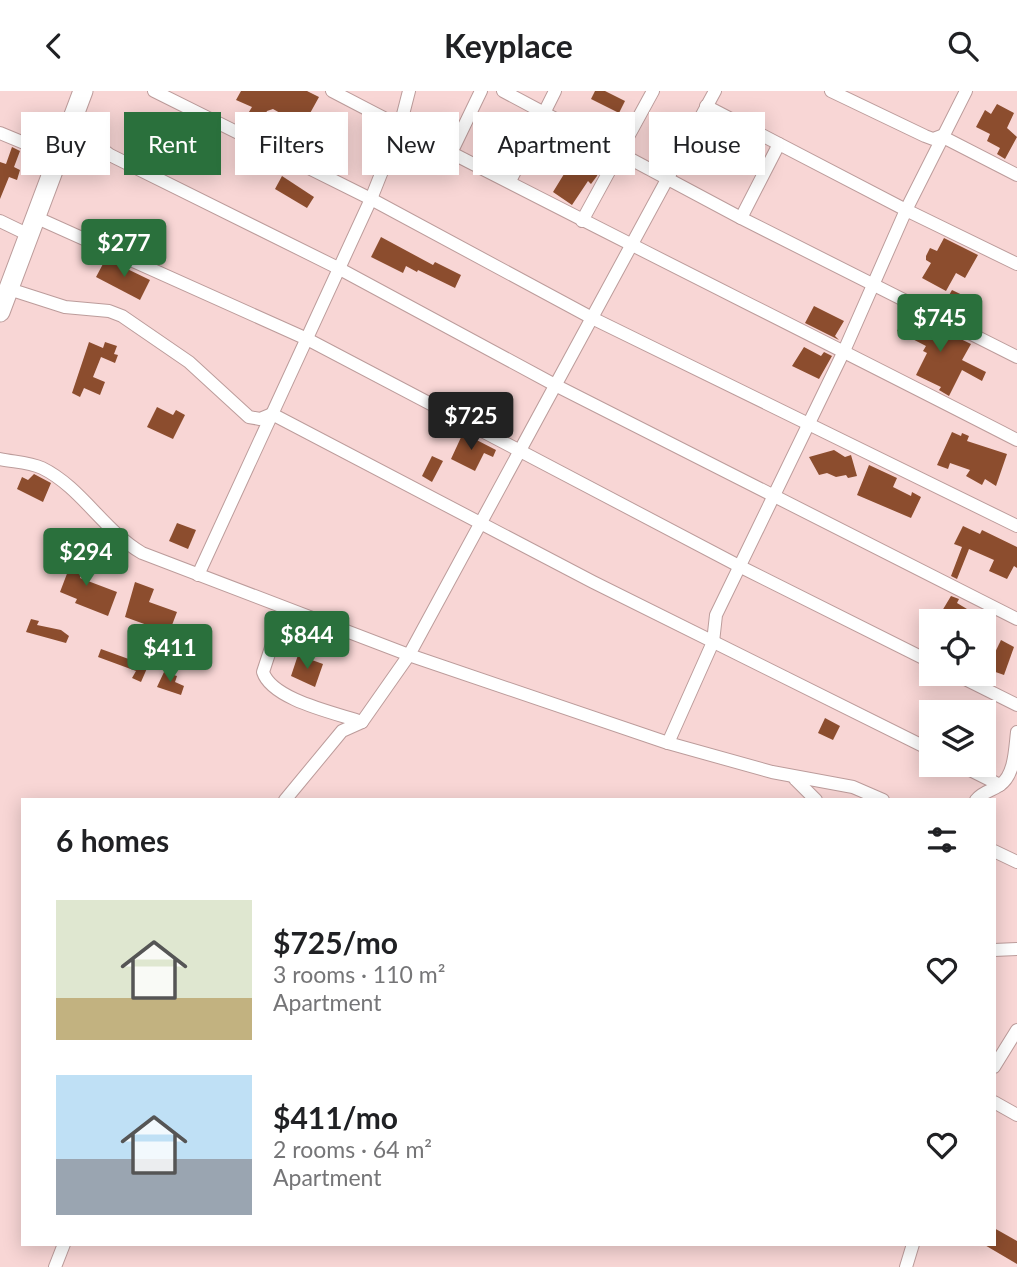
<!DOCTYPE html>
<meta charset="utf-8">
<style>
:root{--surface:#fff;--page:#f2f2f2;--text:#202124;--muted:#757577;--accent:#2a703c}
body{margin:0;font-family:Lato,sans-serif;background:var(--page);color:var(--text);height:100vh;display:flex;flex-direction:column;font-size:26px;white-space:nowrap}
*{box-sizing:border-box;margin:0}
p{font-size:23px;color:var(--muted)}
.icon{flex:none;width:38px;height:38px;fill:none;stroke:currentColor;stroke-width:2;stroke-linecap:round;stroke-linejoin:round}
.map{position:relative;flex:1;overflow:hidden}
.panel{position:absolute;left:21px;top:707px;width:975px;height:448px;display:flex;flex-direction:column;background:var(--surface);border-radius:0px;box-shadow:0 4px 18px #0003}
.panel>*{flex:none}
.banner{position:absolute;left:21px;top:21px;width:976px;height:63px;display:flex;gap:14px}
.tools{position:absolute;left:919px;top:518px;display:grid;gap:14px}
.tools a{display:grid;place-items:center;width:77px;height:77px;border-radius:0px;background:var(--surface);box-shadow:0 4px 18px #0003;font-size:35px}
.price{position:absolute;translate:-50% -60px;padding:0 16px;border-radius:7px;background:var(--accent);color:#fff;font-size:23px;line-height:46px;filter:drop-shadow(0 2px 4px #0008)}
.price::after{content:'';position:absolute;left:50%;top:42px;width:21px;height:16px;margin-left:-10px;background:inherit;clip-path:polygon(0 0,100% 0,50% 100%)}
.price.selected{background:#222;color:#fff}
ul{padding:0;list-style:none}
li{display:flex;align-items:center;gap:21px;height:175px;padding:0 35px}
li span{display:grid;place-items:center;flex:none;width:196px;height:140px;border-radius:0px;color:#555}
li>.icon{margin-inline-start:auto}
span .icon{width:84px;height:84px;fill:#fffc;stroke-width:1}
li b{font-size:30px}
h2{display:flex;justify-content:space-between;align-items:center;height:84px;padding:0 35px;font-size:30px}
.tag{padding:0 24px;border-radius:0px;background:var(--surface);box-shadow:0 4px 18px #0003;font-size:24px;line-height:63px}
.tag.selected{background:var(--accent);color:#fff}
header{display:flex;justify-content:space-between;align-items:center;height:91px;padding:0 35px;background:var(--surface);font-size:32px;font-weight:700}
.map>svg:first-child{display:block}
</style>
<header><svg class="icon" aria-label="back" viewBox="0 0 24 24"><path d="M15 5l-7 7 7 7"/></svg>Keyplace<svg class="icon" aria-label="search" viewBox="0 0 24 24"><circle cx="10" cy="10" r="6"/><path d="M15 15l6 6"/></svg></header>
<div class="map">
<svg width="1017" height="1176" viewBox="0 0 1017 1176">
<rect width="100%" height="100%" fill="#f8d6d5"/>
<g fill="#8c4d2e">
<polygon points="241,0 307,0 319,6 303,35 273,18 267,20 260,34 279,46 276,51 241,34 252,16 236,9"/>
<polygon points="595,0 605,0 625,10 619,22 591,8"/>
<polygon points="997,13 1014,22 1007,37 1017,46 1005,68 997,63 1000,57 987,50 990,43 976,36 985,19 991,23"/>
<polygon points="160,24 184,34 175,56 168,52 161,65 151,60 159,44 153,41"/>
<polygon points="583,52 605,64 597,85 591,93 588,90 572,114 553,101"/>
<polygon points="12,56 20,60 14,76 20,79 17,89 9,86 0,108 0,71 6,73"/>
<polygon points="282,85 314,106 307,117 275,98"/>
<polygon points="144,129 160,137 151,154 135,145"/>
<polygon points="381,146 433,174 435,171 461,184 455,197 418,179 417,181 406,175 403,182 371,166"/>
<polygon points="944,147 978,164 965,187 956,182 946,200 922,187 931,172 926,169 926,165 930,157 937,160"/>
<polygon points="104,171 117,173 150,189 140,209 96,186"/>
<polygon points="952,199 981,213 975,224 963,218 966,214 948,206"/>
<polygon points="814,215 844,230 835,245 839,249 805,232"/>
<polygon points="907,222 971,253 962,269 986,281 982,290 962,279 949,305 939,299 941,296 916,284 927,262 923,260 926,255 897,240"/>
<polygon points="89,251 103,257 105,251 117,255 114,263 118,264 115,272 101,266 93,286 105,291 100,304 84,297 80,306 72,302"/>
<polygon points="804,256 821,265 824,261 832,265 819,288 792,275"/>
<polygon points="157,316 173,324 176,319 185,324 173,348 147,336"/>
<polygon points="952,341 961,345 962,342 969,345 967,350 1007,363 996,395 985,388 982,394 966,385 970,379 950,372 948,378 937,374"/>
<polygon points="463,342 496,359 493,366 484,362 475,380 451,368"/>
<polygon points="834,359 845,366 851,364 857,385 848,387 846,384 836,386 827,382 819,384 809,366"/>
<polygon points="432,365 443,370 432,391 422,385"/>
<polygon points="869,374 897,387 893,396 911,405 912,401 921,406 911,427 857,404"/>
<polygon points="34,383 51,392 43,411 17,398 22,386 28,389"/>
<polygon points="177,432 196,439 188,458 169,450"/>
<polygon points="963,435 980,443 982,439 1017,456 1017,477 1014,475 1007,488 989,480 994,469 969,458 957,488 951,485 962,456 954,453"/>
<polygon points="71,461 87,466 80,487 117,501 108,525 75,512 77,508 60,501 68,480 65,479"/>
<polygon points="135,491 154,498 149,511 177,521 169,542 125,526"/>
<polygon points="951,505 959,508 957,512 987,530 936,530"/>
<polygon points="31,528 39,530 37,534 61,539 69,545 66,552 26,541"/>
<polygon points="1001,549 1014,556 1004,584 987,578"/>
<polygon points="144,552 185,568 181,578 142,558"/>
<polygon points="101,558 148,575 141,591 132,587 136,580 98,566"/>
<polygon points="298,564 323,573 315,596 291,585"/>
<polygon points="164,581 177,585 175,591 184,595 181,604 157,596"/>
<polygon points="825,627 840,635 833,649 818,642"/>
<polygon points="994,1137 1017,1150 1017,1173 983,1153 994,1153"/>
</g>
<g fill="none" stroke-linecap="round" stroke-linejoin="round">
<g stroke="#bc9c9b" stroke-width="14">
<g id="minor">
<polyline points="154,0 371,108 592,227 1017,435"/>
<path d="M332,0C559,119 789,232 1017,349"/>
<polyline points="503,0 741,127 1017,266"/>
<polyline points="831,0 925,45 933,48 941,45 1017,84"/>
<polyline points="706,15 906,119 1017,173"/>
<polyline points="0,42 58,66"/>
<polyline points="67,42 89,48 110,64 338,177 555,294 1017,528"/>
<polyline points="452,60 481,0"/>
<polyline points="510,90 555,0"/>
<polyline points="35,126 307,248 739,475 931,571"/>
<polyline points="741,127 779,53"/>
<polyline points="0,130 29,144"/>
<polyline points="582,130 653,0"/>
<polyline points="9,198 65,216 109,220 122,225 189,271 249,326 260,328 272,323 593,491 931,659"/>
<path d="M0,368C14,371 29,371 42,377C81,396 104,440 142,462L409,564L668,652L772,681L853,696L883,709"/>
<polyline points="198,484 371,108 400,35 409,0"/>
<path d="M284,517L263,581C272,609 336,622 362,631"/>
<polyline points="955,583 1017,614"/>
<polyline points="668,652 713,551 716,524 844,260 906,119 966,0"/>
<polyline points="960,674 1000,694"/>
<polyline points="795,688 816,709"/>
<polyline points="285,709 342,640 362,631 409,564 715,0"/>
<path d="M976,709C983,700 992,700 1000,694C1015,684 1015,657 1017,641"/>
<polyline points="994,760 1017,771"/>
<polyline points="994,859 1017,858"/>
<polyline points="994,976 1017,939"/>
<polyline points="994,1011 1017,1024"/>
<polyline points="55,1176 64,1153"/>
<polyline points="906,1176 913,1153"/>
</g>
</g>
<g stroke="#bc9c9b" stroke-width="21">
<polyline id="trunk" points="0,221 83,0"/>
</g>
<use href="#minor" stroke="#fff" stroke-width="12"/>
<use href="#trunk" stroke="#fff" stroke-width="19"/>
</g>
</svg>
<div class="tools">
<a><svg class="icon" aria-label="locate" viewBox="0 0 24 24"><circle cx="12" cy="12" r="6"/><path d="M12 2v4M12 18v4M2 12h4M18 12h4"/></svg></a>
<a><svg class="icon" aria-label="layers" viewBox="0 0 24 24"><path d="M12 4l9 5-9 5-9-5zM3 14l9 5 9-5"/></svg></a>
</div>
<b class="price" style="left:124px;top:188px">$277</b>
<b class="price" style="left:940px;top:263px">$745</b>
<b class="price selected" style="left:471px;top:361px">$725</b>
<b class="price" style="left:86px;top:497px">$294</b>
<b class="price" style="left:307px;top:580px">$844</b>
<b class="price" style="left:170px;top:593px">$411</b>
<div class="banner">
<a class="tag">Buy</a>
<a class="tag selected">Rent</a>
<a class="tag">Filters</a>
<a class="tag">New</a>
<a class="tag">Apartment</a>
<a class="tag">House</a>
</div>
<section class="panel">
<h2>6 homes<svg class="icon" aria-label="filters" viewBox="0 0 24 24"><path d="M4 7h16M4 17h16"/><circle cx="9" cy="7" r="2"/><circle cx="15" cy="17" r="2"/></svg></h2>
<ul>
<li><span style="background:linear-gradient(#dfe7d0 70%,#c2b280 0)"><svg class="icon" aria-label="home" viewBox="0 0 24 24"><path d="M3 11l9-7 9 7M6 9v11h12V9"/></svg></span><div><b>$725/mo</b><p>3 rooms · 110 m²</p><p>Apartment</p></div><svg class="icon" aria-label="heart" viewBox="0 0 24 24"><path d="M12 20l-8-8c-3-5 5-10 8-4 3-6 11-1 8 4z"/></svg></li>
<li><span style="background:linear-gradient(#bfe0f5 60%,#9aa5b1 0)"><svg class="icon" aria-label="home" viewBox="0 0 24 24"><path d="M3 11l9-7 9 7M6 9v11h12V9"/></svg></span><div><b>$411/mo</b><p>2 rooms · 64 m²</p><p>Apartment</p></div><svg class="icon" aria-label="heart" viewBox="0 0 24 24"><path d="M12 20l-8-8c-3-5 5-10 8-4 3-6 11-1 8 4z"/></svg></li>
</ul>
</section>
</div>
